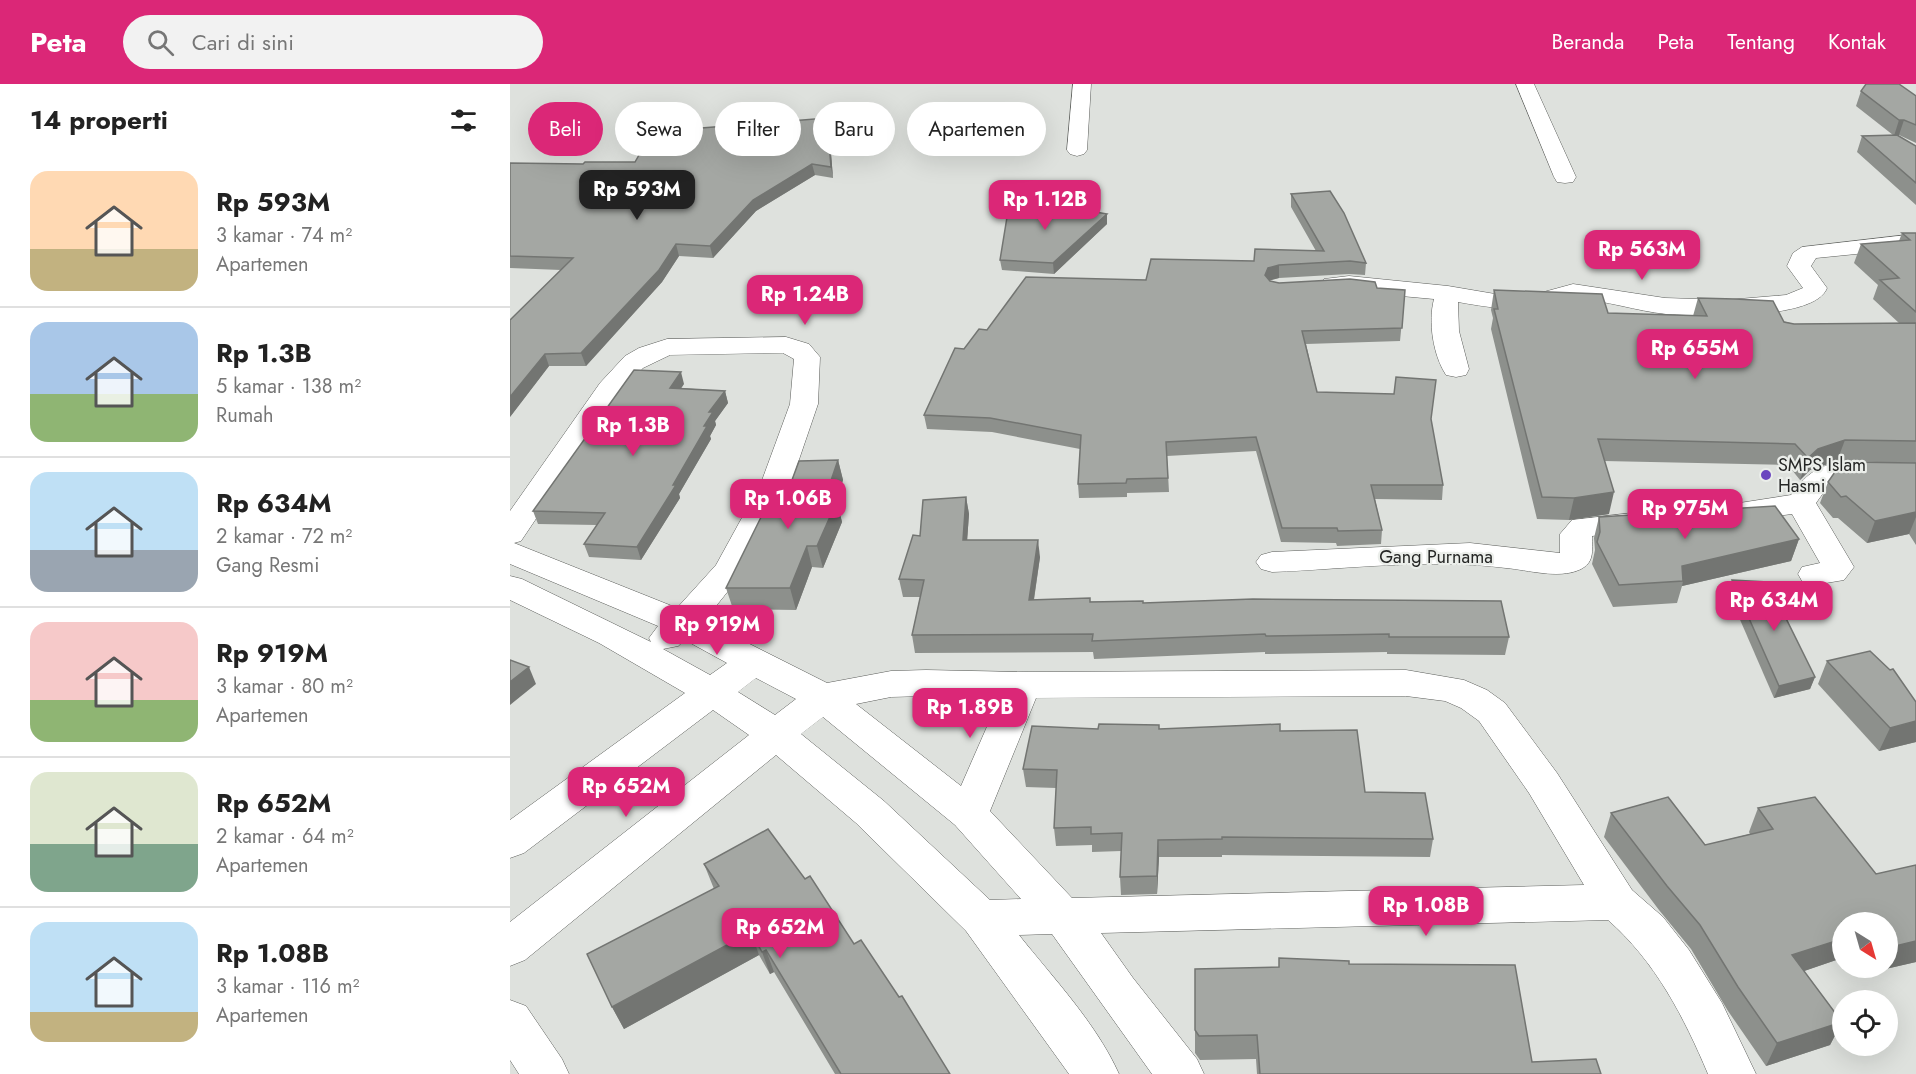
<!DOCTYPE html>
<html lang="id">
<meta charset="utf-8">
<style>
:root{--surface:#fff;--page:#f2f2f2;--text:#222;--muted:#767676;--line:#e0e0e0;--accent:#db2777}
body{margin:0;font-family:Jost,sans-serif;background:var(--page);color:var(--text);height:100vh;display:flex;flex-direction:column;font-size:22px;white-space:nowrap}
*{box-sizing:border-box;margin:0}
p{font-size:20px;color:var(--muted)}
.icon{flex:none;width:33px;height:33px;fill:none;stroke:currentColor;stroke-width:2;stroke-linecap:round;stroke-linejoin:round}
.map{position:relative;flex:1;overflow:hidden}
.sheet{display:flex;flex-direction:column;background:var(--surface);width:510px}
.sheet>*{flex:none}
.top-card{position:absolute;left:18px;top:18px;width:570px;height:54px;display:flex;gap:12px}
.needle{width:39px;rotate:143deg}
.controls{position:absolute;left:1322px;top:828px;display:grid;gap:12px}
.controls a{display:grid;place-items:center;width:66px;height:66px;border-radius:50%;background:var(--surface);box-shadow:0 6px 24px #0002;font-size:30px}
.price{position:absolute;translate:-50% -51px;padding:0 14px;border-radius:12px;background:var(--accent);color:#fff;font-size:20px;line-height:39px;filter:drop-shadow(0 2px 3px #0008)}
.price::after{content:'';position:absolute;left:50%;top:36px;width:18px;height:14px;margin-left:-9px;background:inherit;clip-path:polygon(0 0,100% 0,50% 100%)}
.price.selected{background:#222;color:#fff}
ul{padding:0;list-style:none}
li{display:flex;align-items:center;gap:18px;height:150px;padding:0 30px}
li+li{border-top:2px solid var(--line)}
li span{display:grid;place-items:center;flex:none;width:168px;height:120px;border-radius:18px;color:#555}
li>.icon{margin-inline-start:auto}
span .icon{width:72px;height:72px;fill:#fffc;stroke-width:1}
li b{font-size:26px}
h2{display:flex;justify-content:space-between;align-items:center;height:72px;padding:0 30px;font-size:26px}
.pill{padding:0 21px;border-radius:27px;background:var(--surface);box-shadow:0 6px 24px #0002;font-size:21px;line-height:54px}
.pill.selected{background:var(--accent);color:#fff}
header{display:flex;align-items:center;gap:36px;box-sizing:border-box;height:84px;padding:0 30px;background:var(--accent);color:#fff}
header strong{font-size:28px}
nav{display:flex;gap:33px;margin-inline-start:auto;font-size:21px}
.search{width:420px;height:54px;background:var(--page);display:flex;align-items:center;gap:15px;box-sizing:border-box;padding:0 21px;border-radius:33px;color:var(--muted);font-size:22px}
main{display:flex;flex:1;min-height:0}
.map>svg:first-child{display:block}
</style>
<header>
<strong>Peta</strong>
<div class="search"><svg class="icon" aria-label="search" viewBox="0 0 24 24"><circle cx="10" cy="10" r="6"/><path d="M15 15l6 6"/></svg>Cari di sini</div>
<nav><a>Beranda</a><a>Peta</a><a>Tentang</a><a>Kontak</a></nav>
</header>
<main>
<section class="sheet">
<h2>14 properti<svg class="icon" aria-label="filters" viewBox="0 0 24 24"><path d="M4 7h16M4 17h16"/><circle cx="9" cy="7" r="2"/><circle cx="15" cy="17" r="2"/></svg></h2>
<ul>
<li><span style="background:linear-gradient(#ffd9b3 65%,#c2b280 0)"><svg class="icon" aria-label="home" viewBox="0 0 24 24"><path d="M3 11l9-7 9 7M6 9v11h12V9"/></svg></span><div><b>Rp 593M</b><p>3 kamar · 74 m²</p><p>Apartemen</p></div></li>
<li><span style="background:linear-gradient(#a9c7e8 60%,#8fb573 0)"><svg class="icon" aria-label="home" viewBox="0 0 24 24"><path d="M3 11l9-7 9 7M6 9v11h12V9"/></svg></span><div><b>Rp 1.3B</b><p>5 kamar · 138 m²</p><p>Rumah</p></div></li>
<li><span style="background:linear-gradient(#bfe0f5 65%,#9aa5b1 0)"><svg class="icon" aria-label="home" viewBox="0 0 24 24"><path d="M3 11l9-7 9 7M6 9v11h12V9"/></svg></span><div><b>Rp 634M</b><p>2 kamar · 72 m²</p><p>Gang Resmi</p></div></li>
<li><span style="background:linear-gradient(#f6c9c9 65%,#8fb573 0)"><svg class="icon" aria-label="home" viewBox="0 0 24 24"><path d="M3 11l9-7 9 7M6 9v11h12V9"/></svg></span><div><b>Rp 919M</b><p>3 kamar · 80 m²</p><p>Apartemen</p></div></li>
<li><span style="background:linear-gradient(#dfe7d0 60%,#7fa58c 0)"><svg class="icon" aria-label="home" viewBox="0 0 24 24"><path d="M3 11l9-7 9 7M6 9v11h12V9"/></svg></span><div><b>Rp 652M</b><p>2 kamar · 64 m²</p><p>Apartemen</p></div></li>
<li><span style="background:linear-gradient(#bfe0f5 75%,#c2b280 0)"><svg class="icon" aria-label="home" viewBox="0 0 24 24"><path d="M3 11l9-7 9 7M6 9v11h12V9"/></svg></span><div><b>Rp 1.08B</b><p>3 kamar · 116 m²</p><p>Apartemen</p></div></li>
</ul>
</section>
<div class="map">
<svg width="1406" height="990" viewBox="0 0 1406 990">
<rect width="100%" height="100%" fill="#dee1dd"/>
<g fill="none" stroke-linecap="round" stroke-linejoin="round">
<g stroke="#5b5d5a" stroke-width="1">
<g id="minor">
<polygon points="563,0 581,0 577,66 574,70 567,72 560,70 557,66"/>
<polygon points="1006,0 1024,0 1066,93 1063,98 1055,99 1047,98 1044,93"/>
<path d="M1406,150V164L1306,174L1301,182L1317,204C1305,237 1187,232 1156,230C1126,227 1096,216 1066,215C1054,214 1042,222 1030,224C1002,227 976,223 948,218L949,247L959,285L956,291L946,293L936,291C923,271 918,238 924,215L814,205L811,200L814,195L839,192L938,202L991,211L1030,209L1063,200L1155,214L1217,216L1276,211L1293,204L1277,182L1283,169L1292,163Z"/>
<path d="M276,253L299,260L310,273L308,320L281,399L235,486L194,537L317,599L381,587L416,586L513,588L896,586L954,596L977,606L995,619L1047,689L1122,806L1153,833L1179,866L1212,919L1246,990H1198C1174,933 1145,877 1098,836L591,849L623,894L687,975L694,990H642L542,850L509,851C544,895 586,939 609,990H559L456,847L346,739L266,671L15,876L0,882V838L239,651L203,626L14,769L0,774V736L175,609L89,559L0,516V492L12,495L141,558L139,554L148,542L0,480V427L90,299L115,272L129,264L157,255ZM273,269L284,275L280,320L251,399L206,481L167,524L4,459L11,457L110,310L133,284L160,271ZM175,556L217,579L200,591L153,565L168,562ZM246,594L286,615L265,631L228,608ZM416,612L490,613L451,702L346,620L381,613ZM896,612L935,617L951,624L969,637L1019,709L1074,801L562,814L480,727L526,614ZM313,633L445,741L511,815L480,816L374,717L291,650Z"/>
<path d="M1322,380L1406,381V399L1328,398L1316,405L1306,419L1344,483L1334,496L1304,501L1292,497L1288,490L1292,483L1310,479L1282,430L1221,438L1210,436L1205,429L1210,422L1281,411C1293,395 1302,385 1322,380Z"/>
<path d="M1131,428L1142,431L1147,438L1142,445L1082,452C1082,467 1085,479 1069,486C1048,495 1018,486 996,484C920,474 838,485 762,488L751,485L746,478L751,471L762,468L960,459L1050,469V450L1062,436Z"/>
<polygon points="0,916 16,922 52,975 59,990 9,990 0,976"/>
</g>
</g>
<use href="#minor" fill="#fff" fill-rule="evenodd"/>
</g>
<g fill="#8d908c">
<polygon points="1351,7 1406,12 1406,59 1389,51 1387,51 1406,62 1406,121 1347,68 1352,52 1383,51 1346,22"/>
<polygon points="319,45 323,94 305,91 246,127 203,174 169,172 152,198 76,282 39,282 0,333 51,186 0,184 0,79 73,80 125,78"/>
<polygon points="781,110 856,179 855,191 839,190 769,194 759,196 760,197 769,199 895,206 890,257 796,260 807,308 921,335 933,401 932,416 865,415 872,446 871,460 827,462 826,459 771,458 746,367 657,372 659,408 617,409 617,413 569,414 568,400 570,365 482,348 417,345 414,331 454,265 477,246 636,196 806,167 781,123"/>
<polygon points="570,121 570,125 597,130 597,140 544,190 492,186 490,176"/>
<polygon points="1392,149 1406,149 1406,379 1327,377 1300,386 1290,396 1278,381 1094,377 1099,430 1059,436 1027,435 981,245 983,234 981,226 984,206 1098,229 1183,232 1188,214 1284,240 1389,239 1363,215 1368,201 1344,179 1351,160 1389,157"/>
<polygon points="174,300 171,304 215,307 218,319 205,337 206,341 200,352 201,355 169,410 170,414 131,476 79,473 74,460 87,441 28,440 23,427"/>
<polygon points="328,376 333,396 326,417 332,438 313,484 302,483 286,526 223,525 216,504 275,415"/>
<polygon points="1406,379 1406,461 1399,450 1357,459 1328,434 1323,434 1310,419 1318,398"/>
<polygon points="456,413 459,430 457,456 530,473 524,516 633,519 999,553 995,571 877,570 877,568 755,570 755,568 584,575 583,568 405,569 402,551 410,513 393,513 389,495 410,452"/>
<polygon points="1089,433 1289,455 1281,477 1172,502 1167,519 1103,523 1082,480 1085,466 1084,454"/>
<polygon points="1222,496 1305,593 1300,605 1264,614 1218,508"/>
<polygon points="1317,577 1406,658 1369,667 1308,600"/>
<polygon points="588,645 770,647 855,708 923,755 920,773 712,771 712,773 649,773 647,810 611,811 610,793 611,767 582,768 582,761 546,762 544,744 546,704 516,703 513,685"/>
<polygon points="1158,713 1195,761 1240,750 1239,748 1248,724 1305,713 1366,790 1406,781 1406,878 1345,892 1339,884 1377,884 1377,838 1332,838 1332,874 1294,887 1332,938 1320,961 1256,982 1218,927 1181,865 1149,826 1094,753 1101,729"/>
<polygon points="194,780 344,860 440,990 325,990 264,888 260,890 249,871 114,945 102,923 204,805"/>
<polygon points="839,880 1022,978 1091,990 747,990 746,975 690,976 685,969 685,946 769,883"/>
</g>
<g fill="#737572">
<polygon points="317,34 319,45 323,94 321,83"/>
<polygon points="1389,36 1394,36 1389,51 1384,52"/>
<polygon points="302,80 305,91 246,127 203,174 200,162 243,116"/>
<polygon points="597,130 597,140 544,190 543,179"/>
<polygon points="166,160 169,172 152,198 76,282 71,269"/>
<polygon points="769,181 769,194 758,197 755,191 758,184"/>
<polygon points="35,270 39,282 0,333 0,313"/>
<polygon points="171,288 174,300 163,316 160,304"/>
<polygon points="215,307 218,319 205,337 206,341 200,352 201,355 169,410 170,414 131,476 127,463 163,401 194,342 199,328"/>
<polygon points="1335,356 1327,377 1300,386 1290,396 1298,374 1308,365"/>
<polygon points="328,376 333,396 319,436 327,417 332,438 313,484 307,462 314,417"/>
<polygon points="1104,408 1099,430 1059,436 1064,414"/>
<polygon points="456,413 459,430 456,473 453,456"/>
<polygon points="1406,428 1406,433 1399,450 1357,459 1365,437"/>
<polygon points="1289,455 1281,477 1172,502 1173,497 1172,482"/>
<polygon points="528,456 530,473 521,534 519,516"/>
<polygon points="297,462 302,483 286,526 280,504"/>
<polygon points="19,583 26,600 0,621 0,598"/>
<polygon points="1305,593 1300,605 1264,614 1269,602"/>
<polygon points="1406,637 1406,658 1369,667 1380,644"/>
<polygon points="648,756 649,773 647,810 647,792"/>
<polygon points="241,848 249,871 114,945 102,923"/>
<polygon points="1332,855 1332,874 1271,895 1282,871"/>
<polygon points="1406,857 1406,878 1345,892 1350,884 1377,884 1377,864"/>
<polygon points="256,866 264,888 260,890 252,868"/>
<polygon points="1332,938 1320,961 1256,982 1267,959"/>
</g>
<g fill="#a4a7a3" stroke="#737572" stroke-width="1.5">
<polygon points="1356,0 1389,0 1406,12 1406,41 1394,36 1389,36 1351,7"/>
<polygon points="317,34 321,83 302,80 243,116 200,162 166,160 149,186 71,269 35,270 0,313 0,236 63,174 0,172 0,79 73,80 75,78 125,78 137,57 151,57 154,47"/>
<polygon points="1387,51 1406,62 1406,99 1352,52"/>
<polygon points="820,107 834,129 856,179 840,177 769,181 758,184 755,191 760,197 769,199 840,195 865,198 867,204 895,206 892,244 792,247 807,308 884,310 886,293 926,296 921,335 933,401 861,401 872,446 828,447 827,444 772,444 746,353 656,358 658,394 617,395 616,399 568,400 571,351 480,334 414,331 445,264 454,265 469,245 477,246 516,193 636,196 641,175 744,177 745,165 814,167 781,110"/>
<polygon points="499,121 570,121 568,125 597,130 543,179 490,176"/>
<polygon points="1392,149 1406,149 1406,228 1370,196 1389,194 1351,160 1400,156"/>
<polygon points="984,206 1092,210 1098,229 1197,232 1188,214 1225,215 1263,217 1274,238 1284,240 1406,239 1406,357 1335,356 1308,365 1298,374 1285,360 1088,355 1104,408 1064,414 1032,413 984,225 988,225"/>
<polygon points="124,286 171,288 160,304 215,307 199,328 203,328 194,342 197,342 163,401 166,401 127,463 74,460 95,429 23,427"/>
<polygon points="328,376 314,417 327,417 307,462 297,462 280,504 216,504 260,415 275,415 289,377"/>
<polygon points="1338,378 1406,379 1406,428 1365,437 1336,412 1331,413 1318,398 1327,385"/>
<polygon points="456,413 453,456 528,456 519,516 580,514 580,518 633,517 633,519 743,515 991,517 999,553 879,553 879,550 756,552 755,550 582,557 583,550 402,551 414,496 389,495 403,451 410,452 413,416"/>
<polygon points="1265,422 1289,455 1172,482 1173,497 1109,501 1087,458 1090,448 1089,433"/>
<polygon points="1222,496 1258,498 1305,593 1269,602"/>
<polygon points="1360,567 1380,586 1383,585 1406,618 1406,637 1380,644 1317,577"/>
<polygon points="0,576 19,583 0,598"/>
<polygon points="589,640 649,641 649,645 770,640 770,647 847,646 855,708 915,709 923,755 712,753 712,755 648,756 647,792 610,793 612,749 581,750 581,743 544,744 547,686 513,685 522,642 588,645"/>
<polygon points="1158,713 1195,761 1263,745 1248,724 1305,713 1366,790 1406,781 1406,857 1377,864 1377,838 1332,838 1332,855 1282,871 1332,938 1267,959 1228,903 1190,841 1157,802 1101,729"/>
<polygon points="258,745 295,795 300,792 344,860 351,856 389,913 392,912 440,990 331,990 256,866 252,868 241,848 102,923 77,870 209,802 194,780"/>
<polygon points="769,874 839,877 839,880 1005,881 1022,978 1086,975 1091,990 750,990 747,951 689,952 685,946 685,885 769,883"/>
</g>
<circle fill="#6a46bf" stroke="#ebeeea" stroke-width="2" cx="1256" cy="391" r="6"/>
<g text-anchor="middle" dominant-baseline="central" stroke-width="4.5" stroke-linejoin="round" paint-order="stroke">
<g font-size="18" fill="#252625" stroke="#ebeeea" text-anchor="start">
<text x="1268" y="381">SMPS Islam<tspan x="1268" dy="21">Hasmi</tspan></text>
</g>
<g font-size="18" fill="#252625" stroke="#ebeeea">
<text x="926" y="473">Gang Purnama</text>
</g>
</g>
</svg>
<div class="controls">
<a><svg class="needle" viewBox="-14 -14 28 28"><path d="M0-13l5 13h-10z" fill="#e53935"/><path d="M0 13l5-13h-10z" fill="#767676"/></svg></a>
<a><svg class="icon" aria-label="locate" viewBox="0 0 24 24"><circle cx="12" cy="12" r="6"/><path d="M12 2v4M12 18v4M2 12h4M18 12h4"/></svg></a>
</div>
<b class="price selected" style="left:127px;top:137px">Rp 593M</b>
<b class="price" style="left:535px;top:147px">Rp 1.12B</b>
<b class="price" style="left:1132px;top:197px">Rp 563M</b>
<b class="price" style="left:295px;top:242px">Rp 1.24B</b>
<b class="price" style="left:1185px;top:296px">Rp 655M</b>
<b class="price" style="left:123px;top:373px">Rp 1.3B</b>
<b class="price" style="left:278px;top:446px">Rp 1.06B</b>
<b class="price" style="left:1175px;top:456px">Rp 975M</b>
<b class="price" style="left:1264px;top:548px">Rp 634M</b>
<b class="price" style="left:207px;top:572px">Rp 919M</b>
<b class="price" style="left:460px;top:655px">Rp 1.89B</b>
<b class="price" style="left:116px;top:734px">Rp 652M</b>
<b class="price" style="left:916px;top:853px">Rp 1.08B</b>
<b class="price" style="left:270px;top:875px">Rp 652M</b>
<div class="top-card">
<a class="pill selected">Beli</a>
<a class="pill">Sewa</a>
<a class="pill">Filter</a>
<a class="pill">Baru</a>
<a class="pill">Apartemen</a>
</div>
</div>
</main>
